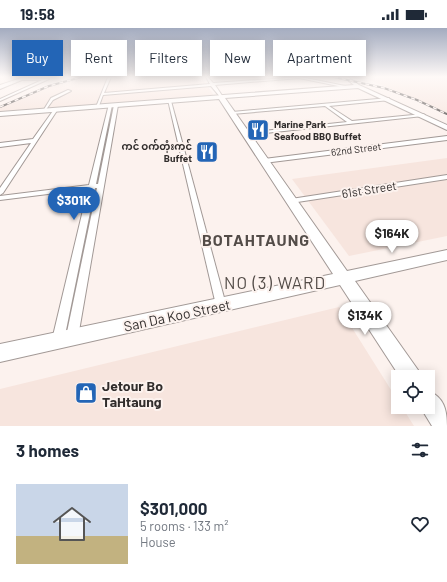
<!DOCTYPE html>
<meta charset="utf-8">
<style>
:root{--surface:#fff;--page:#f2f2f3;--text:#1f2937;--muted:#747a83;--accent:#2365b6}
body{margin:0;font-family:Barlow,"Noto Sans Myanmar",sans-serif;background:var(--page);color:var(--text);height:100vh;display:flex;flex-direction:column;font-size:15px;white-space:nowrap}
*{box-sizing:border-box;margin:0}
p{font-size:13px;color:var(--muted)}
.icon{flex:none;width:22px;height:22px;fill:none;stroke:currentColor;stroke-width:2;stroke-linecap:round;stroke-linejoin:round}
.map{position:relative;height:398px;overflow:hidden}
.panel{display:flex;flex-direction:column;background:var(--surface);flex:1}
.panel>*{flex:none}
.guide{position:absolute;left:12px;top:12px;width:423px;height:36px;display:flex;gap:8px}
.buttons{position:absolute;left:391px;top:342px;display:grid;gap:8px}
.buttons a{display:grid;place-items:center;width:44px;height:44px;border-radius:0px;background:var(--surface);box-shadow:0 2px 10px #0003;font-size:20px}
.price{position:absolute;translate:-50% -34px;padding:0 9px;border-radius:14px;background:#fff;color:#222;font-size:13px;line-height:26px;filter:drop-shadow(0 1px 2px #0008)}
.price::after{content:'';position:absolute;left:50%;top:24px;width:12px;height:9px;margin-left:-6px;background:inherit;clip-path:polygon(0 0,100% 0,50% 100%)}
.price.on{background:var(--accent);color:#fff}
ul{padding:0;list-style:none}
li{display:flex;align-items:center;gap:12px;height:100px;padding:0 16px}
li span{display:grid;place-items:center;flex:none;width:112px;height:80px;border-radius:0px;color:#555}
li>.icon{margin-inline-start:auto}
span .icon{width:48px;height:48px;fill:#fffc;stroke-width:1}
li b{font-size:17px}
h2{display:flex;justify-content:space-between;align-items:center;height:48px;padding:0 16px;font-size:17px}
.pill{padding:0 14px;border-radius:0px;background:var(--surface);box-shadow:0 2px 10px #0003;font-size:14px;line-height:36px}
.pill.on{background:var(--accent);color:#fff}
.status{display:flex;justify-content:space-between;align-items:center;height:28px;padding:0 20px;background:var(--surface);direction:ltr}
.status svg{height:11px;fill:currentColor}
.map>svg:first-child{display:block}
</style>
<div class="status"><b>19:58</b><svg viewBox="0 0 49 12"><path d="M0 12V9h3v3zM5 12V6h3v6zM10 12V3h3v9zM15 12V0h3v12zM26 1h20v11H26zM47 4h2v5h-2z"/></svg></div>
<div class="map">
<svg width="447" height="398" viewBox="0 0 447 398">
<rect width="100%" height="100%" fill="#fcf2ee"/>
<g fill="#f7e5de">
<polygon points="79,49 202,49 214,68 0,85 0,78 46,58"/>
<polygon points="363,49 447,49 447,85"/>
<polygon points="447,130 447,208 349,228 292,151"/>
<polygon points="339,279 398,373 398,379 402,379 414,398 0,398 0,361"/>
</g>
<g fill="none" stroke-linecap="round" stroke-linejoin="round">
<g stroke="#a29996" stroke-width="2">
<g id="street">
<polygon points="108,49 111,49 104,65 210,56 206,49 208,49 213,55 301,49 350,59 348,60 299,50 215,57 223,69 221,70 211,58 103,67 99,78 96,79"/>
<polygon points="22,50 49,51 0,73 0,71 42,52 23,52"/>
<polygon points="68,62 71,63 53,72 45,83 43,83 51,70"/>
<polygon points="389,70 390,72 329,78 352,93 423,86 425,87 423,88 246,107 244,107 244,105 347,94 325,78 232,86 230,85 232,84"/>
<polygon points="168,72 171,73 226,277 225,280 221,282 217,280 216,277"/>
<polygon points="109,76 112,77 96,156 98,156 114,77 116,76 118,77 78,309 76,313 72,315 68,313 66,309 97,160 95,160 64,312 62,316 58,318 54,316 52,312 88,161 0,172 0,168 89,157"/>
<polygon points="55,80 58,81 3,165 0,167 0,160 31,115 0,119 0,115 33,111"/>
<polygon points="447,108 447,112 264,135 261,133 264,131"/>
<polygon points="447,147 447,151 291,175 287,173 291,171"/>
</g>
</g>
<g stroke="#a29996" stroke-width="2">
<g id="secondary">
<polygon points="24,49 29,49 0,61 0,57"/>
<polygon points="344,49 348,49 359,57 447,97 447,102 358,60 225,70 347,243 447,222 447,232 355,253 418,342 421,349 400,349 340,257 0,334 0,316 333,246 219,71 0,88 0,84 354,57"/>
<path d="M428,363C444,369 447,382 447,398H432L421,380L428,379Z"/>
</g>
</g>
<use href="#street" fill="#fff" fill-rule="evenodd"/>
<use href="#secondary" fill="#fff" fill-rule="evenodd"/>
<g stroke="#464140" stroke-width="2">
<g id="rail">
<polyline points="334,49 384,60 417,72 447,86"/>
<polyline points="0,79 49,58 81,49"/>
</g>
</g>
<use href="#rail" stroke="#fcf2ee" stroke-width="1.5" stroke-dasharray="4" stroke-linecap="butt"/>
</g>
<linearGradient id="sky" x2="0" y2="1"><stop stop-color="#a3abbf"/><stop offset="0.47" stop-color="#fef9f7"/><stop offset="1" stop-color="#fef9f7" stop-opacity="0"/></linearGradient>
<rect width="447" height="104" fill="url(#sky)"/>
<defs>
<g id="restaurant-square" transform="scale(1.15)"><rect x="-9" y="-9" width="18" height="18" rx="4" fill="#2365b6" stroke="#fcf2ee"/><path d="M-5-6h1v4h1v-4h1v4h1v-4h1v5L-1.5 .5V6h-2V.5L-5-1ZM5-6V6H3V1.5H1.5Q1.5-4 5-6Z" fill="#fff"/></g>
<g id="shop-square" transform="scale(1.15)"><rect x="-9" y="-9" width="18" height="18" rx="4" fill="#2365b6" stroke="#fcf2ee"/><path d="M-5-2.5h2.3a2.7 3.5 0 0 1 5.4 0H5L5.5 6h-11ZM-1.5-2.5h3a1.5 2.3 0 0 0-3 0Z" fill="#fff"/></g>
</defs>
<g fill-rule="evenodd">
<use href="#restaurant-square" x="258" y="102"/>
<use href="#restaurant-square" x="207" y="124"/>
<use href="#shop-square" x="86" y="365"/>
</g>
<g text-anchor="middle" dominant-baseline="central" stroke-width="4" stroke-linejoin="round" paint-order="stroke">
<g font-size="10" font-weight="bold" fill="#312d2c" stroke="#fcf2ee" text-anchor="start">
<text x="274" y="96">Marine Park<tspan x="274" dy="12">Seafood BBQ Buffet</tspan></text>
<text x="192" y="118" text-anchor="end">ကင် ဝက်တုံးကင်<tspan x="192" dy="12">Buffet</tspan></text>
</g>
<g font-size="10" fill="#312d2c" stroke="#fcf2ee">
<text transform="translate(356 121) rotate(-7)">62nd Street</text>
</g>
<g font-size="12" fill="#312d2c" stroke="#fcf2ee">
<text transform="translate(369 161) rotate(-9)">61st Street</text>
</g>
<g font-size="14" fill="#312d2c" stroke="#fcf2ee">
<text transform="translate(177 287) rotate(-12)">San Da Koo Street</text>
</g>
<g font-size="14" font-weight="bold" fill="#312d2c" stroke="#fcf2ee" text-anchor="start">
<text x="102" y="357">Jetour Bo<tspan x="102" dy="16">TaHtaung</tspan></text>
</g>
<g font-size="16" font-weight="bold" letter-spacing="1" fill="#534c48" stroke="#fcf2ee">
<text x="256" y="211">BOTAHTAUNG</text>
</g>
<g font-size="17" letter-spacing="1" fill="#534c48" stroke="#fcf2ee">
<text x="275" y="254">NO (3) WARD</text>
</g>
</g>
</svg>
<div class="buttons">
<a><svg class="icon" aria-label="locate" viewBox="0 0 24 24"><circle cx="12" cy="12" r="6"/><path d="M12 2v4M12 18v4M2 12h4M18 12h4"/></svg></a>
</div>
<b class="price on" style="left:74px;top:193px">$301K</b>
<b class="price" style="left:392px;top:226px">$164K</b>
<b class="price" style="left:365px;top:308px">$134K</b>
<div class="guide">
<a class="pill on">Buy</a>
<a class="pill">Rent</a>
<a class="pill">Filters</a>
<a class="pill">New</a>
<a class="pill">Apartment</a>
</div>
</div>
<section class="panel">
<h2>3 homes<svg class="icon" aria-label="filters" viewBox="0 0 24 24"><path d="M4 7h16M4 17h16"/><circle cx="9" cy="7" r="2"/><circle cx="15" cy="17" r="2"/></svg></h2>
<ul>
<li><span style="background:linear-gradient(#c9d6e8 65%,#c2b280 0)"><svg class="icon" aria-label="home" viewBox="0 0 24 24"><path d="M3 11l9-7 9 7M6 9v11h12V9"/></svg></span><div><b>$301,000</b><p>5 rooms · 133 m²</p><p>House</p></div><svg class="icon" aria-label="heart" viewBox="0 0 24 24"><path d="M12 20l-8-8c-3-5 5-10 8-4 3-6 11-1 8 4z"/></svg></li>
</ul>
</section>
